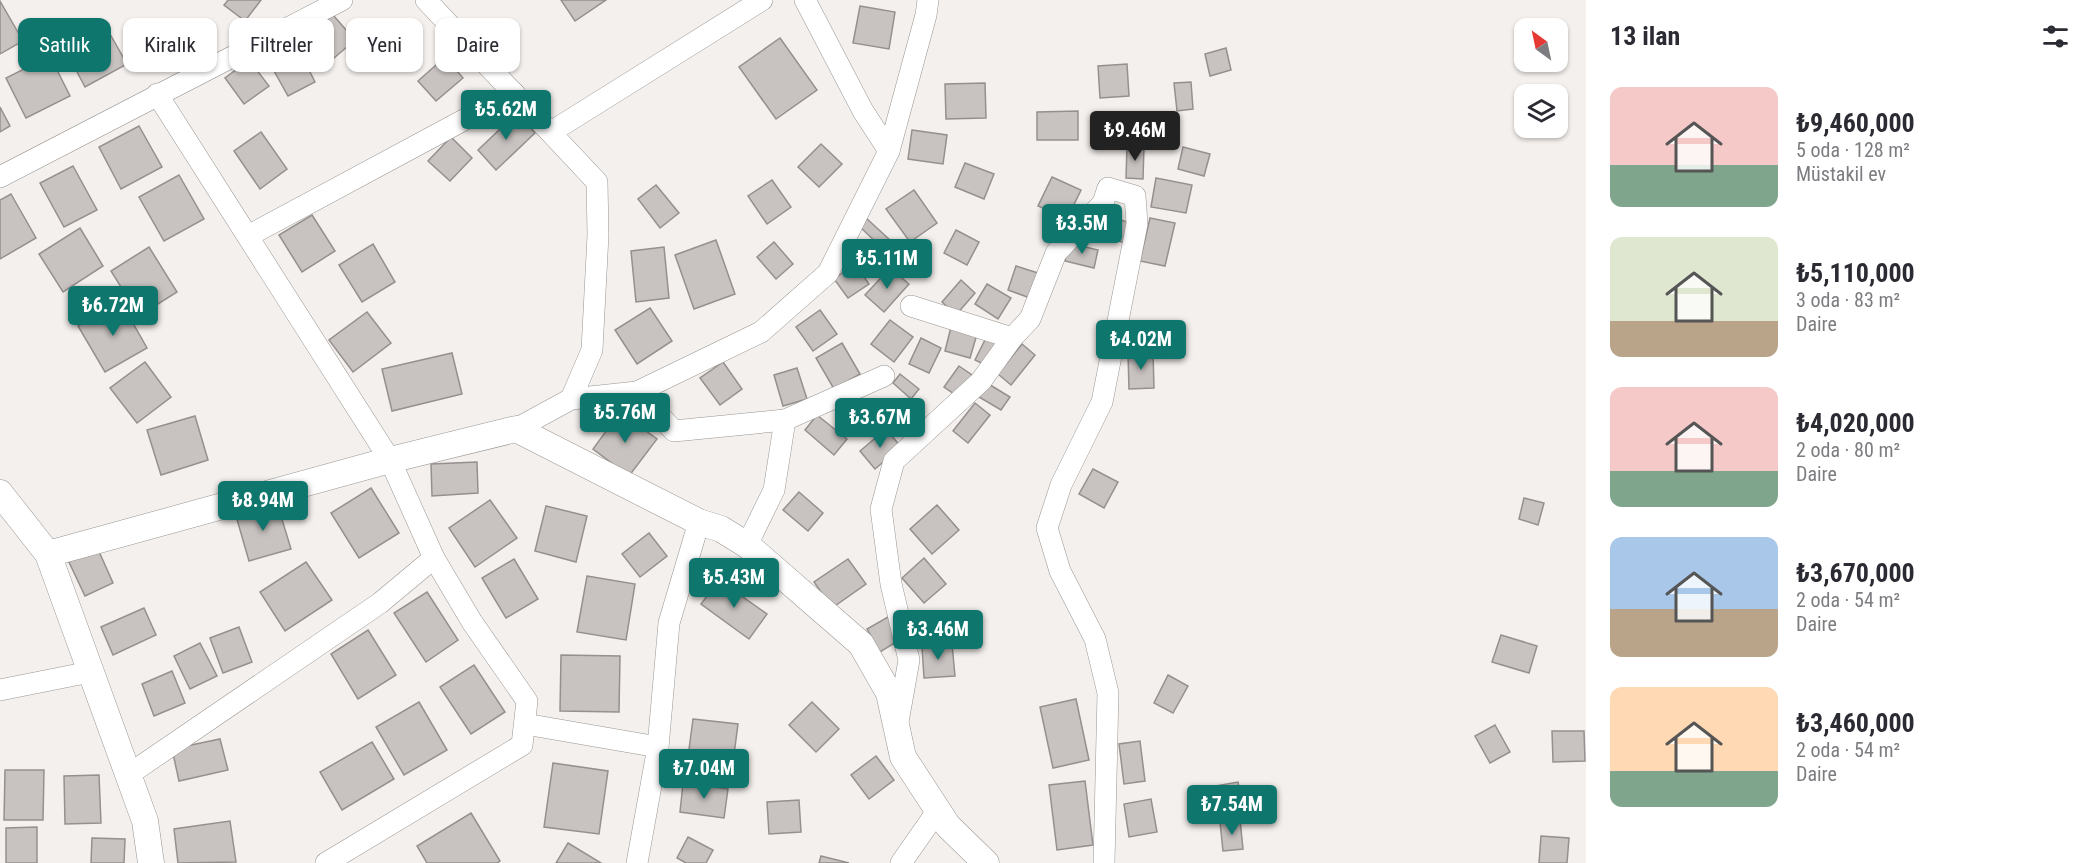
<!DOCTYPE html>
<html lang="tr">
<meta charset="utf-8">
<style>
:root{--surface:#fff;--page:#f7f7f7;--text:#2b2b33;--muted:#7c7c81;--accent:#0f766e}
body{margin:0;font-family:"Roboto Condensed",sans-serif;background:var(--page);color:var(--text);height:100vh;display:flex;flex-direction:column;font-size:22px;white-space:nowrap}
*{box-sizing:border-box;margin:0}
p{font-size:20px;color:var(--muted)}
.icon{flex:none;width:33px;height:33px;fill:none;stroke:currentColor;stroke-width:2;stroke-linecap:round;stroke-linejoin:round}
.map{position:relative;flex:1;overflow:hidden}
.sheet{display:flex;flex-direction:column;background:var(--surface);width:510px}
.sheet>*{flex:none}
.top-card{position:absolute;left:18px;top:18px;width:570px;height:54px;display:flex;gap:12px}
.needle{width:39px;rotate:327deg}
.tools{position:absolute;left:1514px;top:18px;display:grid;gap:12px}
.tools a{display:grid;place-items:center;width:54px;height:54px;border-radius:12px;background:var(--surface);box-shadow:0 2px 4px #0004;font-size:30px}
.price{position:absolute;translate:-50% -51px;padding:0 14px;border-radius:6px;background:var(--accent);color:#fff;font-size:20px;line-height:39px;filter:drop-shadow(0 2px 3px #0008)}
.price::after{content:'';position:absolute;left:50%;top:36px;width:18px;height:14px;margin-left:-9px;background:inherit;clip-path:polygon(0 0,100% 0,50% 100%)}
.price.selected{background:#222;color:#fff}
ul{padding:0;list-style:none}
li{display:flex;align-items:center;gap:18px;height:150px;padding:0 24px}
li span{display:grid;place-items:center;flex:none;width:168px;height:120px;border-radius:12px;color:#555}
li>.icon{margin-inline-start:auto}
span .icon{width:72px;height:72px;fill:#fffc;stroke-width:1}
li b{font-size:26px}
h2{display:flex;justify-content:space-between;align-items:center;height:72px;padding:0 24px;font-size:26px}
.chip{padding:0 21px;border-radius:12px;background:var(--surface);box-shadow:0 2px 4px #0004;font-size:21px;line-height:54px}
.chip.selected{background:var(--accent);color:#fff}
main{display:flex;flex:1;min-height:0}
.map>svg:first-child{display:block}
</style>
<main>
<div class="map">
<svg width="1586" height="863" viewBox="0 0 1586 863">
<rect width="100%" height="100%" fill="#f4f0ed"/>
<g fill="#c8c3c1" stroke="#95908f" stroke-width="1.5">
<polygon points="228,0 261,0 245,21 224,5"/>
<polygon points="561,0 606,0 575,21"/>
<polygon points="0,1 23,41 0,54"/>
<polygon points="860,6 895,12 889,49 853,43"/>
<polygon points="333,15 355,40 327,64 305,39"/>
<polygon points="106,27 127,64 85,87 65,49"/>
<polygon points="780,38 817,90 776,119 739,67"/>
<polygon points="1226,48 1231,70 1210,76 1205,54"/>
<polygon points="301,54 315,82 288,96 273,69"/>
<polygon points="50,56 70,96 26,118 6,78"/>
<polygon points="445,57 463,78 436,101 418,81"/>
<polygon points="249,60 269,86 244,104 225,78"/>
<polygon points="1127,64 1129,96 1100,98 1098,66"/>
<polygon points="1191,82 1193,109 1177,111 1174,83"/>
<polygon points="985,83 986,118 946,119 945,84"/>
<polygon points="0,107 10,126 0,132"/>
<polygon points="1078,111 1078,140 1037,140 1037,112"/>
<polygon points="517,113 535,133 496,170 478,150"/>
<polygon points="139,126 162,167 121,189 99,147"/>
<polygon points="1137,126 1167,135 1163,147 1134,137"/>
<polygon points="912,130 947,135 943,164 908,159"/>
<polygon points="261,132 287,169 260,189 234,151"/>
<polygon points="451,137 472,158 450,181 428,161"/>
<polygon points="821,144 842,164 819,187 798,167"/>
<polygon points="1127,146 1144,146 1143,179 1126,178"/>
<polygon points="1183,147 1210,154 1204,176 1178,169"/>
<polygon points="965,163 994,174 984,199 955,187"/>
<polygon points="73,166 97,210 64,227 40,183"/>
<polygon points="179,175 204,219 164,241 139,197"/>
<polygon points="1052,177 1081,190 1067,219 1038,206"/>
<polygon points="1156,178 1192,185 1186,213 1151,207"/>
<polygon points="772,180 791,207 767,224 748,196"/>
<polygon points="656,185 679,213 660,228 638,199"/>
<polygon points="914,190 937,223 910,242 886,209"/>
<polygon points="11,194 36,238 0,259 0,200"/>
<polygon points="312,215 335,251 302,272 279,235"/>
<polygon points="1108,215 1132,224 1125,243 1101,235"/>
<polygon points="866,218 890,240 882,248 859,226"/>
<polygon points="1150,218 1175,223 1165,266 1140,261"/>
<polygon points="80,228 103,266 63,292 39,254"/>
<polygon points="956,230 979,242 967,265 944,253"/>
<polygon points="716,240 735,294 694,309 675,255"/>
<polygon points="774,242 793,264 776,279 757,257"/>
<polygon points="1069,243 1098,250 1094,268 1065,261"/>
<polygon points="373,244 395,282 362,302 339,265"/>
<polygon points="149,247 177,292 139,316 111,271"/>
<polygon points="664,247 669,298 636,302 631,251"/>
<polygon points="855,264 869,284 848,298 834,279"/>
<polygon points="1016,266 1038,273 1030,298 1008,290"/>
<polygon points="890,268 909,284 884,312 865,295"/>
<polygon points="961,280 975,293 956,315 942,302"/>
<polygon points="987,284 1011,298 998,319 975,304"/>
<polygon points="121,302 147,348 105,372 78,326"/>
<polygon points="650,308 672,341 637,364 615,330"/>
<polygon points="820,310 837,334 813,351 796,327"/>
<polygon points="367,312 391,343 353,372 329,340"/>
<polygon points="890,320 913,337 894,362 871,344"/>
<polygon points="951,327 977,334 970,358 945,351"/>
<polygon points="921,338 941,348 929,373 909,364"/>
<polygon points="986,338 998,343 987,366 975,360"/>
<polygon points="842,343 860,374 834,389 816,358"/>
<polygon points="1022,344 1035,355 1011,385 998,374"/>
<polygon points="452,353 462,394 392,411 382,369"/>
<polygon points="1153,353 1154,388 1129,389 1128,354"/>
<polygon points="145,362 171,397 137,423 110,388"/>
<polygon points="723,362 742,389 720,405 700,378"/>
<polygon points="959,366 972,375 957,396 944,387"/>
<polygon points="797,368 807,399 783,406 774,375"/>
<polygon points="900,374 919,389 911,399 893,383"/>
<polygon points="987,383 1010,397 1001,410 979,397"/>
<polygon points="975,403 990,415 968,443 953,431"/>
<polygon points="620,412 657,439 629,476 593,449"/>
<polygon points="817,415 847,439 834,455 805,430"/>
<polygon points="195,416 208,460 161,475 147,430"/>
<polygon points="886,429 901,447 875,469 860,451"/>
<polygon points="477,462 478,493 432,496 431,464"/>
<polygon points="1093,469 1118,482 1104,508 1079,494"/>
<polygon points="371,488 399,533 359,558 331,513"/>
<polygon points="799,492 823,513 808,531 783,510"/>
<polygon points="1524,498 1544,503 1538,525 1519,519"/>
<polygon points="490,500 517,538 475,567 449,528"/>
<polygon points="277,503 291,549 249,561 236,516"/>
<polygon points="937,505 959,530 932,554 910,529"/>
<polygon points="546,506 587,516 576,562 535,551"/>
<polygon points="649,533 667,556 640,577 622,554"/>
<polygon points="97,547 113,583 85,596 68,560"/>
<polygon points="924,558 946,584 924,603 902,578"/>
<polygon points="514,559 538,599 506,618 482,578"/>
<polygon points="848,559 866,584 832,608 814,582"/>
<polygon points="306,562 332,600 285,631 260,592"/>
<polygon points="587,576 635,584 626,640 577,632"/>
<polygon points="719,580 767,614 749,639 701,604"/>
<polygon points="427,592 458,640 426,662 394,613"/>
<polygon points="144,608 156,635 113,655 101,627"/>
<polygon points="888,617 901,639 880,652 867,629"/>
<polygon points="239,627 252,662 223,673 210,638"/>
<polygon points="368,630 396,675 358,699 331,654"/>
<polygon points="1501,635 1537,646 1529,673 1492,662"/>
<polygon points="200,643 217,676 190,689 174,656"/>
<polygon points="952,644 955,676 924,678 922,647"/>
<polygon points="561,655 620,656 619,712 560,711"/>
<polygon points="474,665 505,712 471,734 440,687"/>
<polygon points="172,671 185,703 154,716 142,684"/>
<polygon points="1168,675 1188,686 1173,713 1154,703"/>
<polygon points="1076,699 1089,760 1053,768 1040,707"/>
<polygon points="419,702 447,750 404,775 376,727"/>
<polygon points="812,702 839,729 816,752 789,725"/>
<polygon points="693,719 738,724 731,778 686,772"/>
<polygon points="1495,725 1510,752 1490,763 1475,736"/>
<polygon points="1552,731 1584,731 1585,761 1553,762"/>
<polygon points="220,739 228,770 179,781 172,749"/>
<polygon points="1140,741 1145,781 1124,784 1119,744"/>
<polygon points="372,742 394,779 342,810 320,772"/>
<polygon points="876,756 894,780 869,799 851,775"/>
<polygon points="553,763 608,771 599,834 544,827"/>
<polygon points="5,770 44,770 43,820 4,820"/>
<polygon points="99,775 101,823 65,824 64,776"/>
<polygon points="1085,781 1093,845 1057,850 1049,785"/>
<polygon points="1238,782 1243,807 1220,812 1215,786"/>
<polygon points="683,783 728,789 724,818 680,812"/>
<polygon points="1151,799 1157,832 1129,837 1124,804"/>
<polygon points="799,800 801,832 769,834 767,802"/>
<polygon points="471,813 500,861 497,863 427,863 417,846"/>
<polygon points="1240,820 1243,849 1223,851 1220,822"/>
<polygon points="230,821 236,862 178,863 174,829"/>
<polygon points="37,827 37,863 6,863 6,828"/>
<polygon points="1541,836 1569,838 1567,863 1539,863"/>
<polygon points="688,837 713,850 706,863 686,863 677,858"/>
<polygon points="92,838 125,839 124,863 91,863"/>
<polygon points="568,843 601,863 556,863"/>
<polygon points="821,856 849,863 819,863"/>
</g>
<g fill="none" stroke-linecap="round" stroke-linejoin="round">
<g stroke="#999693" stroke-width="22">
<g id="minor">
<polyline points="426,0 597,182 598,235 592,350 571,399"/>
<polyline points="551,132 762,0"/>
<polyline points="889,151 926,15 928,0"/>
<polyline points="0,177 342,0"/>
<polyline points="248,236 514,93"/>
<polyline points="911,306 1012,338"/>
<polyline points="637,392 674,431 785,420 884,376"/>
<polyline points="516,429 571,399 637,392 761,332 828,273 889,151 863,111 805,0"/>
<polyline points="747,545 774,490 785,420"/>
<polyline points="0,690 90,672"/>
<polyline points="898,722 909,660 891,584 881,509 894,461 981,381 1012,338 1030,319 1056,253 1103,203 1108,188 1135,196 1137,224 1102,402 1061,485 1047,528 1060,571 1095,639 1108,693 1104,863"/>
<polyline points="525,724 658,747"/>
<polyline points="128,775 380,603 434,558 390,460 157,94"/>
<polyline points="326,863 522,745 527,701 472,622 434,558"/>
<polyline points="637,863 658,747 669,623 699,522"/>
<polyline points="901,863 938,810"/>
</g>
</g>
<g stroke="#999693" stroke-width="27">
<g id="tertiary">
<polyline points="0,493 48,554 145,821 151,863"/>
<polyline points="48,554 390,460 516,429 699,522 721,529 747,545 861,644 889,693 903,757 948,826 986,863"/>
</g>
</g>
<use href="#minor" stroke="#fff" stroke-width="21"/>
<use href="#tertiary" stroke="#fff" stroke-width="26"/>
</g>
</svg>
<div class="tools">
<a><svg class="needle" viewBox="-14 -14 28 28"><path d="M0-13l5 13h-10z" fill="#e53935"/><path d="M0 13l5-13h-10z" fill="#7c7c81"/></svg></a>
<a><svg class="icon" aria-label="layers" viewBox="0 0 24 24"><path d="M12 4l9 5-9 5-9-5zM3 14l9 5 9-5"/></svg></a>
</div>
<b class="price" style="left:506px;top:141px">₺5.62M</b>
<b class="price selected" style="left:1135px;top:162px">₺9.46M</b>
<b class="price" style="left:1082px;top:255px">₺3.5M</b>
<b class="price" style="left:887px;top:290px">₺5.11M</b>
<b class="price" style="left:113px;top:337px">₺6.72M</b>
<b class="price" style="left:1141px;top:371px">₺4.02M</b>
<b class="price" style="left:625px;top:444px">₺5.76M</b>
<b class="price" style="left:880px;top:449px">₺3.67M</b>
<b class="price" style="left:263px;top:532px">₺8.94M</b>
<b class="price" style="left:734px;top:609px">₺5.43M</b>
<b class="price" style="left:938px;top:661px">₺3.46M</b>
<b class="price" style="left:704px;top:800px">₺7.04M</b>
<b class="price" style="left:1232px;top:836px">₺7.54M</b>
<div class="top-card">
<a class="chip selected">Satılık</a>
<a class="chip">Kiralık</a>
<a class="chip">Filtreler</a>
<a class="chip">Yeni</a>
<a class="chip">Daire</a>
</div>
</div>
<section class="sheet">
<h2>13 ilan<svg class="icon" aria-label="filters" viewBox="0 0 24 24"><path d="M4 7h16M4 17h16"/><circle cx="9" cy="7" r="2"/><circle cx="15" cy="17" r="2"/></svg></h2>
<ul>
<li><span style="background:linear-gradient(#f6c9c9 65%,#7fa58c 0)"><svg class="icon" aria-label="home" viewBox="0 0 24 24"><path d="M3 11l9-7 9 7M6 9v11h12V9"/></svg></span><div><b>₺9,460,000</b><p>5 oda · 128 m²</p><p>Müstakil ev</p></div></li>
<li><span style="background:linear-gradient(#dfe7d0 70%,#b9a48a 0)"><svg class="icon" aria-label="home" viewBox="0 0 24 24"><path d="M3 11l9-7 9 7M6 9v11h12V9"/></svg></span><div><b>₺5,110,000</b><p>3 oda · 83 m²</p><p>Daire</p></div></li>
<li><span style="background:linear-gradient(#f6c9c9 70%,#7fa58c 0)"><svg class="icon" aria-label="home" viewBox="0 0 24 24"><path d="M3 11l9-7 9 7M6 9v11h12V9"/></svg></span><div><b>₺4,020,000</b><p>2 oda · 80 m²</p><p>Daire</p></div></li>
<li><span style="background:linear-gradient(#a9c7e8 60%,#b9a48a 0)"><svg class="icon" aria-label="home" viewBox="0 0 24 24"><path d="M3 11l9-7 9 7M6 9v11h12V9"/></svg></span><div><b>₺3,670,000</b><p>2 oda · 54 m²</p><p>Daire</p></div></li>
<li><span style="background:linear-gradient(#ffd9b3 70%,#7fa58c 0)"><svg class="icon" aria-label="home" viewBox="0 0 24 24"><path d="M3 11l9-7 9 7M6 9v11h12V9"/></svg></span><div><b>₺3,460,000</b><p>2 oda · 54 m²</p><p>Daire</p></div></li>
</ul>
</section>
</main>
